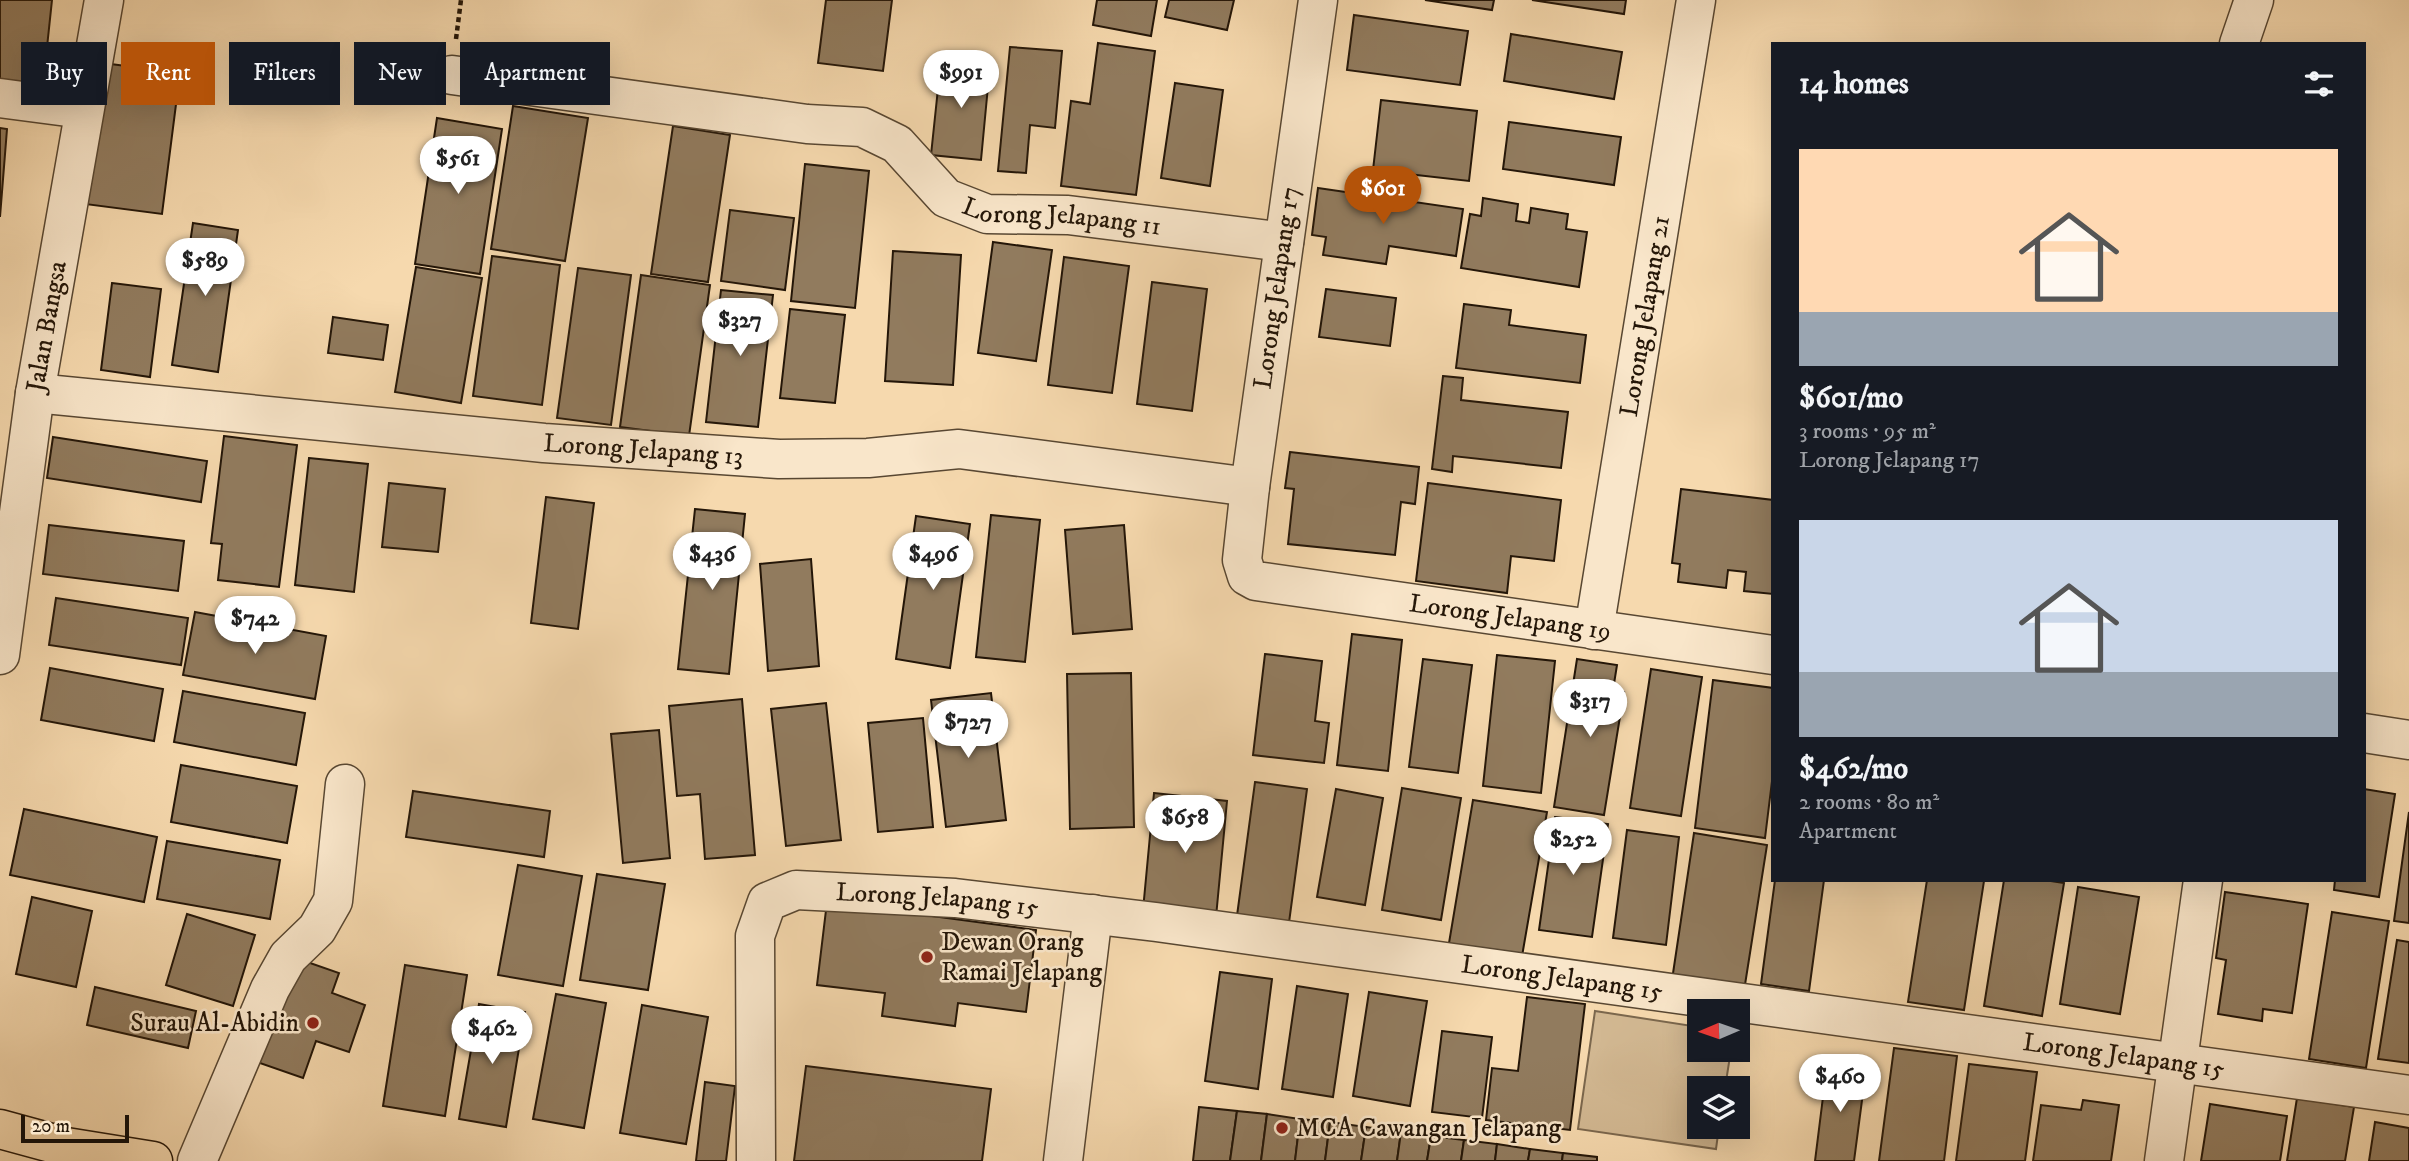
<!DOCTYPE html>
<meta charset="utf-8">
<style>
:root{--surface:#171b24;--page:#20242c;--text:#f1f3f6;--muted:#9ea1a6;--accent:#b45309}
body{margin:0;font-family:"IM FELL DW Pica",serif;background:var(--page);color:var(--text);height:100vh;display:flex;flex-direction:column;font-size:26px;white-space:nowrap}
*{box-sizing:border-box;margin:0}
p{font-size:23px;color:var(--muted)}
.icon{flex:none;width:38px;height:38px;fill:none;stroke:currentColor;stroke-width:2;stroke-linecap:round;stroke-linejoin:round}
.map{position:relative;flex:1;overflow:hidden}
.panel{position:absolute;left:1771px;top:42px;width:595px;height:840px;display:flex;flex-direction:column;background:var(--surface);border-radius:0px;box-shadow:0 7px 28px #0002}
.panel>*{flex:none}
.guide{position:absolute;left:21px;top:42px;width:665px;height:63px;display:flex;gap:14px}
.needle{width:46px;rotate:268deg}
.tools{position:absolute;left:1687px;top:999px;display:grid;gap:14px}
.tools a{display:grid;place-items:center;width:63px;height:63px;border-radius:0px;background:var(--surface);box-shadow:0 7px 28px #0002;font-size:35px}
.scale{position:absolute;left:21px;bottom:18px;width:108px;box-sizing:border-box;padding-left:7px;border:4px solid #241608;border-top:0;font-size:19px;line-height:24px;white-space:nowrap;color:#241608;-webkit-text-stroke:5px #f9e6ca;paint-order:stroke}
.price{position:absolute;translate:-50% -60px;padding:0 16px;border-radius:24px;background:#fff;color:#222;font-size:23px;line-height:46px;filter:drop-shadow(0 2px 4px #0008)}
.price::after{content:'';position:absolute;left:50%;top:42px;width:21px;height:16px;margin-left:-10px;background:inherit;clip-path:polygon(0 0,100% 0,50% 100%)}
.price.current{background:var(--accent);color:#fff}
ul{padding:0;list-style:none}
li{display:grid;align-content:center;gap:14px;height:371px;padding:0 28px}
li span{display:grid;place-items:center;height:217px;border-radius:0px;color:#555}
li>.icon{margin-inline-start:auto}
span .icon{width:126px;height:126px;fill:#fffc;stroke-width:1}
li b{font-size:30px}
h2{display:flex;justify-content:space-between;align-items:center;height:84px;padding:0 28px;font-size:30px}
.chip{padding:0 24px;border-radius:0px;background:var(--surface);box-shadow:0 7px 28px #0002;font-size:24px;line-height:63px}
.chip.current{background:var(--accent);color:#fff}
.map>svg:first-child{display:block}
</style>
<div class="map">
<svg width="2409" height="1161" viewBox="0 0 2409 1161">
<rect width="100%" height="100%" fill="#f6d9ae"/>
<filter id="stains"><feTurbulence type="fractalNoise" baseFrequency=".00286" numOctaves="4"/><feColorMatrix values="0 0 0 0 .2 0 0 0 0 .09 0 0 0 0 .02 0 0 0 .5 -.17"/></filter>
<radialGradient id="worn" r=".72"><stop offset=".6" stop-color="#630" stop-opacity="0"/><stop offset="1" stop-color="#630" stop-opacity=".3"/></radialGradient>
<polygon fill="#d2b892" stroke="#7b674d" stroke-width="2" points="1595,1011 1699,1027 1699,1050 1731,1050 1725,1088 1699,1088 1699,1127 1719,1127 1716,1149 1578,1129"/>
<g fill="#917b5e" stroke="#241608" stroke-width="2">
<polygon points="0,0 52,0 43,85 0,80"/>
<polygon points="826,0 892,0 883,71 818,63"/>
<polygon points="1097,0 1157,0 1151,36 1093,25"/>
<polygon points="1169,0 1234,0 1227,30 1165,17"/>
<polygon points="1425,0 1494,0 1492,10"/>
<polygon points="1532,0 1626,0 1624,14"/>
<polygon points="1354,15 1468,31 1460,85 1347,70"/>
<polygon points="1511,34 1622,52 1614,99 1504,81"/>
<polygon points="1098,43 1155,51 1136,195 1061,186 1071,101 1090,104"/>
<polygon points="1010,47 1062,51 1055,128 1030,125 1026,173 998,171"/>
<polygon points="941,60 990,65 981,160 931,155"/>
<polygon points="103,63 180,73 162,214 85,204"/>
<polygon points="1175,83 1223,90 1210,186 1161,178"/>
<polygon points="1381,100 1477,111 1469,181 1373,170"/>
<polygon points="513,106 588,118 565,261 491,249"/>
<polygon points="437,118 502,129 480,274 415,264"/>
<polygon points="1509,122 1621,137 1614,185 1503,169"/>
<polygon points="673,126 730,135 708,282 651,274"/>
<polygon points="0,128 7,129 0,217"/>
<polygon points="805,164 869,171 855,308 791,301"/>
<polygon points="1318,188 1463,209 1456,256 1389,246 1386,264 1323,255 1326,237 1312,235"/>
<polygon points="1483,198 1518,204 1516,221 1529,223 1531,208 1568,214 1566,229 1587,232 1579,287 1461,268 1470,214 1481,216"/>
<polygon points="730,210 794,218 785,290 721,281"/>
<polygon points="193,223 238,230 218,372 172,365"/>
<polygon points="993,242 1052,250 1036,361 978,353"/>
<polygon points="893,251 961,255 953,385 885,381"/>
<polygon points="492,256 560,265 542,405 473,396"/>
<polygon points="1064,257 1129,266 1112,393 1048,385"/>
<polygon points="416,267 482,278 461,403 395,392"/>
<polygon points="578,268 631,275 611,425 557,418"/>
<polygon points="641,275 710,285 689,436 620,427"/>
<polygon points="1152,282 1207,289 1192,411 1137,404"/>
<polygon points="112,283 161,289 150,377 101,370"/>
<polygon points="1326,289 1396,298 1390,346 1319,337"/>
<polygon points="721,290 773,295 758,427 706,422"/>
<polygon points="1464,304 1511,310 1509,325 1586,335 1580,383 1456,368"/>
<polygon points="790,309 845,315 835,403 780,398"/>
<polygon points="333,317 388,325 383,360 328,353"/>
<polygon points="1443,376 1463,378 1461,400 1568,412 1561,468 1453,456 1452,472 1432,469"/>
<polygon points="224,436 297,445 279,587 218,580 222,544 211,543"/>
<polygon points="53,437 207,461 201,502 47,478"/>
<polygon points="1290,452 1419,467 1415,504 1401,502 1395,555 1288,544 1294,489 1285,488"/>
<polygon points="309,458 368,464 354,592 295,585"/>
<polygon points="389,483 445,489 438,552 382,547"/>
<polygon points="1428,483 1561,500 1554,561 1511,556 1507,593 1416,581"/>
<polygon points="1681,489 1773,500 1773,594 1744,591 1746,572 1728,570 1726,588 1678,582 1680,564 1672,563"/>
<polygon points="546,497 594,503 578,629 531,623"/>
<polygon points="695,509 745,514 729,674 678,669"/>
<polygon points="991,515 1040,520 1025,662 976,657"/>
<polygon points="916,516 970,524 950,668 896,659"/>
<polygon points="49,525 184,541 178,591 43,574"/>
<polygon points="1124,525 1132,629 1073,634 1065,530"/>
<polygon points="811,559 819,666 768,671 760,564"/>
<polygon points="56,598 188,618 181,665 49,645"/>
<polygon points="195,612 326,636 315,699 183,675"/>
<polygon points="1352,634 1402,640 1388,771 1337,765"/>
<polygon points="1265,654 1322,661 1315,721 1329,723 1324,763 1253,755"/>
<polygon points="1497,655 1555,661 1541,793 1483,786"/>
<polygon points="1423,659 1472,665 1458,773 1409,767"/>
<polygon points="1577,659 1617,665 1613,690 1624,692 1604,815 1554,807"/>
<polygon points="50,668 163,689 154,741 41,720"/>
<polygon points="1651,669 1702,677 1681,816 1630,808"/>
<polygon points="1131,673 1134,827 1070,829 1067,674"/>
<polygon points="1713,680 1773,688 1773,773 1765,838 1695,828"/>
<polygon points="183,691 305,713 296,765 174,742"/>
<polygon points="991,693 1006,820 946,827 931,700"/>
<polygon points="742,699 755,855 705,859 700,794 677,796 669,706"/>
<polygon points="826,703 841,840 786,846 771,709"/>
<polygon points="923,718 933,827 878,832 868,723"/>
<polygon points="659,730 670,858 623,863 611,734"/>
<polygon points="181,765 297,786 287,843 171,822"/>
<polygon points="1255,782 1307,789 1288,930 1236,923"/>
<polygon points="1402,788 1461,798 1441,920 1382,910"/>
<polygon points="1336,789 1383,798 1365,905 1317,897"/>
<polygon points="2364,789 2395,794 2379,897 2334,890 2335,880 2364,880"/>
<polygon points="413,791 550,811 544,857 406,837"/>
<polygon points="1154,793 1227,801 1216,917 1143,910"/>
<polygon points="1473,800 1547,812 1521,962 1448,949"/>
<polygon points="24,809 157,837 144,902 10,875"/>
<polygon points="2409,812 2409,923 2394,921"/>
<polygon points="1555,817 1608,824 1592,937 1539,930"/>
<polygon points="1627,830 1679,837 1666,945 1613,938"/>
<polygon points="1694,833 1767,845 1744,991 1672,980"/>
<polygon points="167,841 280,860 270,919 157,899"/>
<polygon points="518,865 582,876 563,986 498,975"/>
<polygon points="597,874 665,884 648,990 580,980"/>
<polygon points="1775,880 1824,880 1809,991 1761,984"/>
<polygon points="1927,880 1984,881 1964,1010 1908,1002"/>
<polygon points="2004,880 2044,880 2064,883 2042,1016 1984,1006"/>
<polygon points="2078,887 2139,897 2120,1014 2060,1004"/>
<polygon points="2225,892 2308,904 2292,1013 2263,1009 2262,1021 2218,1014 2226,960 2216,958"/>
<polygon points="32,897 92,911 76,987 16,974"/>
<polygon points="827,902 1036,930 1026,1012 958,1003 955,1026 882,1016 885,993 817,985"/>
<polygon points="2332,912 2389,921 2366,1068 2309,1059"/>
<polygon points="187,914 255,935 233,1006 166,985"/>
<polygon points="2397,940 2409,942 2409,1063 2378,1059"/>
<polygon points="290,956 339,973 332,993 365,1005 349,1052 316,1041 303,1078 254,1061"/>
<polygon points="405,965 467,975 445,1116 383,1106"/>
<polygon points="1220,972 1272,979 1258,1089 1205,1081"/>
<polygon points="1297,986 1348,994 1333,1097 1282,1089"/>
<polygon points="95,987 196,1011 188,1048 87,1025"/>
<polygon points="1369,992 1427,1001 1410,1106 1353,1096"/>
<polygon points="556,994 606,1003 584,1128 533,1119"/>
<polygon points="1527,997 1585,1004 1570,1130 1486,1120 1492,1068 1518,1071"/>
<polygon points="479,1004 525,1012 506,1127 459,1119"/>
<polygon points="642,1005 708,1017 686,1144 620,1133"/>
<polygon points="1442,1031 1492,1037 1482,1118 1432,1112"/>
<polygon points="1894,1048 1957,1056 1944,1161 1879,1161"/>
<polygon points="1969,1064 2037,1072 2025,1161 1956,1161"/>
<polygon points="1827,1065 1866,1070 1854,1161 1815,1161"/>
<polygon points="806,1066 991,1089 982,1161 794,1161"/>
<polygon points="705,1082 735,1086 726,1161 696,1161"/>
<polygon points="2297,1098 2354,1107 2345,1161 2287,1161"/>
<polygon points="2083,1100 2119,1105 2111,1161 2033,1161 2041,1105 2081,1110"/>
<polygon points="2210,1104 2287,1116 2280,1161 2201,1161"/>
<polygon points="1199,1107 1237,1111 1230,1161 1193,1161"/>
<polygon points="1237,1111 1267,1114 1261,1161 1230,1161"/>
<polygon points="1267,1114 1300,1119 1295,1161 1261,1161"/>
<polygon points="1300,1119 1330,1122 1325,1161 1295,1161"/>
<polygon points="1330,1122 1366,1127 1361,1161 1325,1161"/>
<polygon points="2375,1122 2409,1128 2409,1161 2369,1161"/>
<polygon points="1366,1127 1401,1132 1397,1161 1361,1161"/>
<polygon points="1401,1132 1431,1136 1427,1161 1397,1161"/>
<polygon points="1431,1136 1464,1140 1461,1161 1427,1161"/>
<polygon points="1464,1140 1497,1144 1495,1161 1461,1161"/>
<polygon points="1497,1144 1530,1149 1528,1161 1495,1161"/>
<polygon points="1530,1149 1563,1153 1562,1161 1528,1161"/>
<polygon points="1563,1153 1597,1157 1597,1161 1562,1161"/>
</g>
<g fill="none" stroke-linecap="round" stroke-linejoin="round">
<g stroke="#584732" stroke-width="41">
<g id="minor">
<path id="s1" d="M1318,0L1250,487L1242,560L1247,576L1256,581L1773,655"/>
<polyline points="2239,44 2254,0"/>
<path id="s2" d="M452,75L807,124L862,127L897,144L946,198L987,214L1068,215L1284,242"/>
<polyline points="0,98 83,109"/>
<path id="s3" d="M35,393L544,443L779,459L868,458L959,449L1250,487"/>
<path id="s4" d="M1594,630L1696,0"/>
<path id="s5" d="M0,655L35,393L104,0"/>
<polyline points="2364,733 2409,740"/>
<polyline points="197,1161 270,989 288,957 317,929 333,901 345,784"/>
<path id="s6" d="M756,1161L755,936L767,902L796,890L955,898L1156,922L2409,1095"/>
<polyline points="1063,1161 1093,914"/>
<polyline points="2164,1161 2203,880"/>
</g>
</g>
<g stroke="#241608" stroke-width="41">
<polyline id="major" points="0,1129 66,1147 153,1161"/>
</g>
<polyline stroke="#241608" stroke-width="4.5" stroke-dasharray="5 3.5" stroke-linecap="butt" points="456,39 461,0"/>
<use href="#minor" stroke="#f9e6ca" stroke-width="38"/>
<use href="#major" stroke="#f6d9ae" stroke-width="38"/>
</g>
<g fill="#8f2418" stroke="#f9e6ca" stroke-width="2.5">
<circle cx="927" cy="957" r="7"/>
<circle cx="313" cy="1023" r="7"/>
<circle cx="1282" cy="1128" r="7"/>
</g>
<g text-anchor="middle" dominant-baseline="central" stroke-width="5" stroke-linejoin="round" paint-order="stroke">
<g font-size="26" fill="#241608" stroke="#f9e6ca">
<text stroke="none"><textPath href="#s2" startOffset="644">Lorong Jelapang 11</textPath></text>
<text transform="translate(1277 288) rotate(-82)">Lorong Jelapang 17</text>
<text stroke="none"><textPath href="#s4" startOffset="318">Lorong Jelapang 21</textPath></text>
<text stroke="none"><textPath href="#s5" startOffset="332">Jalan Bangsa</textPath></text>
<text stroke="none"><textPath href="#s3" startOffset="611">Lorong Jelapang 13</textPath></text>
<text stroke="none"><textPath href="#s1" startOffset="849">Lorong Jelapang 19</textPath></text>
<text stroke="none"><textPath href="#s6" startOffset="434">Lorong Jelapang 15</textPath></text>
<text stroke="none"><textPath href="#s6" startOffset="1064">Lorong Jelapang 15</textPath></text>
<text stroke="none"><textPath href="#s6" startOffset="1631">Lorong Jelapang 15</textPath></text>
</g>
<g font-size="26" fill="#241608" stroke="#f9e6ca" text-anchor="start">
<text x="941" y="942">Dewan Orang<tspan x="941" dy="30">Ramai Jelapang</tspan></text>
<text x="299" y="1023" text-anchor="end">Surau Al-Abidin</text>
<text x="1296" y="1128">MCA Cawangan Jelapang</text>
</g>
</g>
<rect width="100%" height="100%" filter="url(#stains)"/>
<rect width="100%" height="100%" fill="url(#worn)"/>
</svg>
<div class="tools">
<a><svg class="needle" viewBox="-14 -14 28 28"><path d="M0-13l5 13h-10z" fill="#e53935"/><path d="M0 13l5-13h-10z" fill="#9ea1a6"/></svg></a>
<a><svg class="icon" aria-label="layers" viewBox="0 0 24 24"><path d="M12 4l9 5-9 5-9-5zM3 14l9 5 9-5"/></svg></a>
</div>
<div class="scale">20 m</div>
<b class="price" style="left:961px;top:110px">$991</b>
<b class="price" style="left:458px;top:196px">$561</b>
<b class="price current" style="left:1383px;top:226px">$601</b>
<b class="price" style="left:205px;top:298px">$589</b>
<b class="price" style="left:740px;top:358px">$327</b>
<b class="price" style="left:712px;top:592px">$436</b>
<b class="price" style="left:933px;top:592px">$496</b>
<b class="price" style="left:255px;top:656px">$742</b>
<b class="price" style="left:1590px;top:739px">$317</b>
<b class="price" style="left:968px;top:760px">$727</b>
<b class="price" style="left:1185px;top:855px">$658</b>
<b class="price" style="left:1573px;top:877px">$252</b>
<b class="price" style="left:492px;top:1066px">$462</b>
<b class="price" style="left:1840px;top:1114px">$460</b>
<div class="guide">
<a class="chip">Buy</a>
<a class="chip current">Rent</a>
<a class="chip">Filters</a>
<a class="chip">New</a>
<a class="chip">Apartment</a>
</div>
<section class="panel">
<h2>14 homes<svg class="icon" aria-label="filters" viewBox="0 0 24 24"><path d="M4 7h16M4 17h16"/><circle cx="9" cy="7" r="2"/><circle cx="15" cy="17" r="2"/></svg></h2>
<ul>
<li><span style="background:linear-gradient(#ffd9b3 75%,#9aa5b1 0)"><svg class="icon" aria-label="home" viewBox="0 0 24 24"><path d="M3 11l9-7 9 7M6 9v11h12V9"/></svg></span><div><b>$601/mo</b><p>3 rooms · 95 m²</p><p>Lorong Jelapang 17</p></div></li>
<li><span style="background:linear-gradient(#c9d6e8 70%,#9aa5b1 0)"><svg class="icon" aria-label="home" viewBox="0 0 24 24"><path d="M3 11l9-7 9 7M6 9v11h12V9"/></svg></span><div><b>$462/mo</b><p>2 rooms · 80 m²</p><p>Apartment</p></div></li>
</ul>
</section>
</div>
